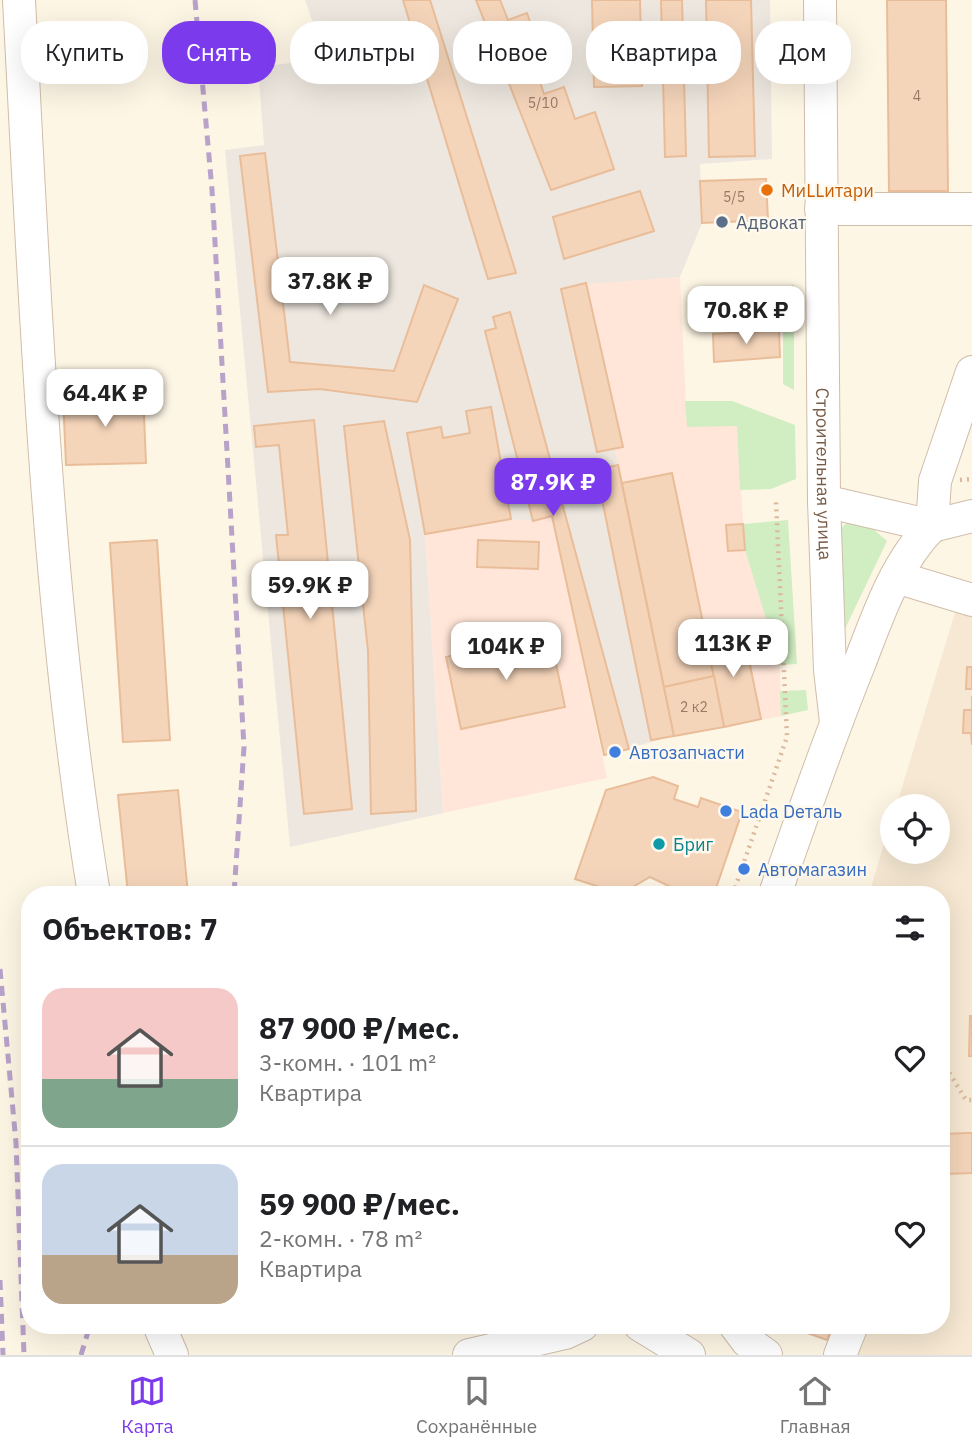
<!DOCTYPE html>
<html lang="ru">
<meta charset="utf-8">
<style>
:root{--surface:#fff;--page:#f6f6f6;--text:#202124;--muted:#757577;--line:#e0e0e0;--accent:#7c3aed}
body{margin:0;font-family:"IBM Plex Sans",sans-serif;background:var(--page);color:var(--text);height:100vh;display:flex;flex-direction:column;font-size:26px;white-space:nowrap}
*{box-sizing:border-box;margin:0}
p{font-size:23px;color:var(--muted)}
.icon{flex:none;width:38px;height:38px;fill:none;stroke:currentColor;stroke-width:2;stroke-linecap:round;stroke-linejoin:round}
.map{position:relative;flex:1;overflow:hidden}
.side{position:absolute;left:21px;top:886px;width:929px;height:448px;display:flex;flex-direction:column;background:var(--surface);border-radius:28px;box-shadow:0 7px 28px #0002}
.side>*{flex:none}
.guide{position:absolute;left:21px;top:21px;width:931px;height:63px;display:flex;gap:14px}
.buttons{position:absolute;left:880px;top:794px;display:grid;gap:14px}
.buttons a{display:grid;place-items:center;width:70px;height:70px;border-radius:50%;background:var(--surface);box-shadow:0 7px 28px #0002;font-size:35px}
.price{position:absolute;translate:-50% -60px;padding:0 16px;border-radius:14px;background:#fff;color:#222;font-size:23px;line-height:46px;filter:drop-shadow(0 2px 4px #0008)}
.price::after{content:'';position:absolute;left:50%;top:42px;width:21px;height:16px;margin-left:-10px;background:inherit;clip-path:polygon(0 0,100% 0,50% 100%)}
.price.current{background:var(--accent);color:#fff}
ul{padding:0;list-style:none}
li{display:flex;align-items:center;gap:21px;height:175px;padding:0 21px}
li+li{border-top:2px solid var(--line)}
li span{display:grid;place-items:center;flex:none;width:196px;height:140px;border-radius:21px;color:#555}
li>.icon{margin-inline-start:auto}
span .icon{width:84px;height:84px;fill:#fffc;stroke-width:1}
li b{font-size:30px}
h2{display:flex;justify-content:space-between;align-items:center;height:84px;padding:0 21px;font-size:30px}
.tag{padding:0 24px;border-radius:28px;background:var(--surface);box-shadow:0 7px 28px #0002;font-size:24px;line-height:63px}
.tag.current{background:var(--accent);color:#fff}
.menu{display:flex;justify-content:space-around;align-items:center;height:98px;border-top:2px solid var(--line);background:var(--surface);font-size:19px;color:var(--muted)}
.menu a{display:grid;justify-items:center;gap:4px}
.menu .current{color:var(--accent)}
.map>svg:first-child{display:block}
</style>
<div class="map">
<svg width="972" height="1355" viewBox="0 0 972 1355">
<rect width="100%" height="100%" fill="#fef6e5"/>
<polygon fill="#f6e8d2" points="957,606 972,610 972,1355 844,1355 855,1325 942,1325 942,894 869,894 892,817 892,852 938,852 938,807 896,807"/>
<g fill="#ffe6d8">
<polygon points="680,277 687,426 737,426 745,550 780,665 781,716 724,727 714,676 664,687 615,449 623,446 586,283"/>
<polygon points="552,516 607,778 443,813 425,534 511,519 533,521"/>
</g>
<polygon fill="#ede7df" points="305,0 770,0 772,159 700,164 702,223 680,277 587,284 623,447 615,449 674,736 604,755 552,517 533,521 511,519 425,534 443,813 290,847 225,150 264,145 258,67 325,59"/>
<g fill="#d1edc2">
<polygon points="794,284 794,390 783,384 783,291"/>
<polygon points="685,401 732,401 795,425 796,479 771,489 740,490 737,426 687,427"/>
<polygon points="788,520 797,664 780,665 745,550 743,524"/>
<polygon points="850,521 872,528 887,541 842,635 838,530"/>
<polygon points="806,690 808,710 781,716 780,691"/>
</g>
<g fill="#f5d5ba" stroke="#e9bd99" stroke-width="2">
<polygon points="403,0 430,0 516,273 488,279"/>
<polygon points="476,0 500,0 508,20 527,13 544,63 535,66 544,94 564,87 575,119 595,112 614,169 551,190"/>
<polygon points="592,0 640,0 642,86 594,87"/>
<polygon points="661,0 682,0 686,156 665,157"/>
<polygon points="706,0 751,0 755,156 709,157"/>
<polygon points="887,0 946,0 948,191 889,191"/>
<polygon points="265,153 290,362 394,371 424,285 458,299 417,402 320,389 268,392 240,156"/>
<polygon points="766,179 768,220 702,223 700,181"/>
<polygon points="640,191 654,231 564,259 553,217"/>
<polygon points="586,283 623,447 597,452 561,289"/>
<polygon points="510,312 629,749 604,755 552,516 533,521 485,331 496,328 493,317"/>
<polygon points="779,330 780,357 714,362 713,334"/>
<polygon points="143,392 146,463 66,465 63,395"/>
<polygon points="491,407 511,519 425,534 407,433 441,427 443,438 470,433 466,411"/>
<polygon points="314,420 352,809 304,814 276,535 288,535 279,445 256,447 254,426"/>
<polygon points="384,421 410,540 416,811 371,814 368,651 344,426"/>
<polygon points="618,465 674,736 651,740 596,470"/>
<polygon points="672,473 714,676 664,687 622,483"/>
<polygon points="743,524 745,550 728,551 726,525"/>
<polygon points="157,540 170,740 123,742 110,543"/>
<polygon points="478,540 539,542 538,569 477,567"/>
<polygon points="743,631 761,719 724,727 706,638"/>
<polygon points="550,635 565,707 461,729 446,657"/>
<polygon points="967,667 972,667 972,689 966,689"/>
<polygon points="714,676 724,727 674,736 664,687"/>
<polygon points="972,696 972,745 971,733 963,733 964,710 972,710"/>
<polygon points="653,777 678,786 674,799 698,807 701,798 742,812 714,894 668,894 671,887 650,877 621,894 575,879 606,790"/>
<polygon points="178,790 188,894 128,894 118,795"/>
<polygon points="970,1016 972,1016 972,1056 969,1056"/>
<polygon points="969,1133 972,1133 972,1173 946,1174 944,1134"/>
<polygon points="785,1325 833,1325 827,1340"/>
</g>
<g fill="none" stroke-linecap="round" stroke-linejoin="round">
<g stroke="#d0bdaa" stroke-width="34">
<g id="minor">
<path d="M19,0C35,299 46,599 94,894"/>
<path id="s1" d="M820,0L824,501L830,670L836,722"/>
<polyline points="821,209 972,209"/>
<polyline points="824,501 932,526 972,516"/>
<polyline points="896,577 972,600"/>
<path d="M775,894C802,816 829,739 860,662C878,615 896,562 932,526L935,481L972,372"/>
<polyline points="159,1325 172,1355"/>
<polyline points="640,1325 689,1355"/>
<polyline points="735,1325 747,1341 766,1355"/>
<polyline points="469,1355 565,1333 582,1325"/>
<polyline points="840,1355 852,1325"/>
</g>
</g>
<g stroke="#dbb99d" stroke-width="4.5" stroke-dasharray="2 5" stroke-linecap="butt">
<polyline points="960,480 972,479"/>
<polyline points="733,894 787,737 776,502"/>
<polyline points="848,894 849,894"/>
<polyline points="942,1061 966,1100 972,1100"/>
</g>
<use href="#minor" stroke="#fff" stroke-width="32"/>
<g stroke="#b9a2c9" stroke-width="5" stroke-dasharray="10 7" stroke-linecap="butt">
<polyline points="195,0 212,190 244,747 234,894"/>
<polyline points="0,969 16,1143 24,1355"/>
<polyline points="0,1280 3,1355"/>
<polyline points="81,1355 90,1325"/>
</g>
</g>
<circle fill="#e8710a" stroke="#fff9ed" stroke-width="2.5" cx="767" cy="190" r="7"/>
<circle fill="#5c6f8a" stroke="#fff9ed" stroke-width="2.5" cx="722" cy="222" r="7"/>
<g fill="#3f7fe0" stroke="#fff9ed" stroke-width="2.5">
<circle cx="615" cy="752" r="7"/>
<circle cx="726" cy="811" r="7"/>
<circle cx="744" cy="869" r="7"/>
</g>
<circle fill="#0f9aa8" stroke="#fff9ed" stroke-width="2.5" cx="659" cy="844" r="7"/>
<g text-anchor="middle" dominant-baseline="central" stroke-width="5" stroke-linejoin="round" paint-order="stroke">
<g font-size="14" fill="#987a64">
<text x="917" y="96">4</text>
<text x="543" y="103">5/10</text>
<text x="734" y="197">5/5</text>
<text x="694" y="707">2 к2</text>
</g>
<g font-size="18" fill="#c56008" stroke="#fff9ed" text-anchor="start">
<text x="781" y="190">МиLLитари</text>
</g>
<g font-size="18" fill="#4e5e75" stroke="#fff9ed" text-anchor="start">
<text x="736" y="222">Адвокат</text>
</g>
<g font-size="18" fill="#795c48" stroke="#fff9ed">
<text stroke="none"><textPath href="#s1" startOffset="474">Строительная улица</textPath></text>
</g>
<g font-size="18" fill="#366cbe" stroke="#fff9ed" text-anchor="start">
<text x="629" y="752">Автозапчасти</text>
<text x="740" y="811">Lada Dеталь</text>
<text x="758" y="869">Автомагазин</text>
</g>
<g font-size="18" fill="#0d838f" stroke="#fff9ed" text-anchor="start">
<text x="673" y="844">Бриг</text>
</g>
</g>
</svg>
<div class="buttons">
<a><svg class="icon" aria-label="locate" viewBox="0 0 24 24"><circle cx="12" cy="12" r="6"/><path d="M12 2v4M12 18v4M2 12h4M18 12h4"/></svg></a>
</div>
<b class="price" style="left:330px;top:317px">37.8K ₽</b>
<b class="price" style="left:746px;top:346px">70.8K ₽</b>
<b class="price" style="left:105px;top:429px">64.4K ₽</b>
<b class="price current" style="left:553px;top:518px">87.9K ₽</b>
<b class="price" style="left:310px;top:621px">59.9K ₽</b>
<b class="price" style="left:733px;top:679px">113K ₽</b>
<b class="price" style="left:506px;top:682px">104K ₽</b>
<div class="guide">
<a class="tag">Купить</a>
<a class="tag current">Снять</a>
<a class="tag">Фильтры</a>
<a class="tag">Новое</a>
<a class="tag">Квартира</a>
<a class="tag">Дом</a>
</div>
<section class="side">
<h2>Объектов: 7<svg class="icon" aria-label="filters" viewBox="0 0 24 24"><path d="M4 7h16M4 17h16"/><circle cx="9" cy="7" r="2"/><circle cx="15" cy="17" r="2"/></svg></h2>
<ul>
<li><span style="background:linear-gradient(#f6c9c9 65%,#7fa58c 0)"><svg class="icon" aria-label="home" viewBox="0 0 24 24"><path d="M3 11l9-7 9 7M6 9v11h12V9"/></svg></span><div><b>87 900 ₽/мес.</b><p>3-комн. · 101 m²</p><p>Квартира</p></div><svg class="icon" aria-label="heart" viewBox="0 0 24 24"><path d="M12 20l-8-8c-3-5 5-10 8-4 3-6 11-1 8 4z"/></svg></li>
<li><span style="background:linear-gradient(#c9d6e8 65%,#b9a48a 0)"><svg class="icon" aria-label="home" viewBox="0 0 24 24"><path d="M3 11l9-7 9 7M6 9v11h12V9"/></svg></span><div><b>59 900 ₽/мес.</b><p>2-комн. · 78 m²</p><p>Квартира</p></div><svg class="icon" aria-label="heart" viewBox="0 0 24 24"><path d="M12 20l-8-8c-3-5 5-10 8-4 3-6 11-1 8 4z"/></svg></li>
</ul>
</section>
</div>
<nav class="menu">
<a class="current"><svg class="icon" aria-label="map" viewBox="0 0 24 24"><path d="M3 6l6-2 6 2 6-2v14l-6 2-6-2-6 2zM9 4v14M15 6v14"/></svg>Карта</a>
<a><svg class="icon" aria-label="saved" viewBox="0 0 24 24"><path d="M7 4h10v16l-5-4-5 4z"/></svg>Сохранённые</a>
<a><svg class="icon" aria-label="home" viewBox="0 0 24 24"><path d="M3 11l9-7 9 7M6 9v11h12V9"/></svg>Главная</a>
</nav>
